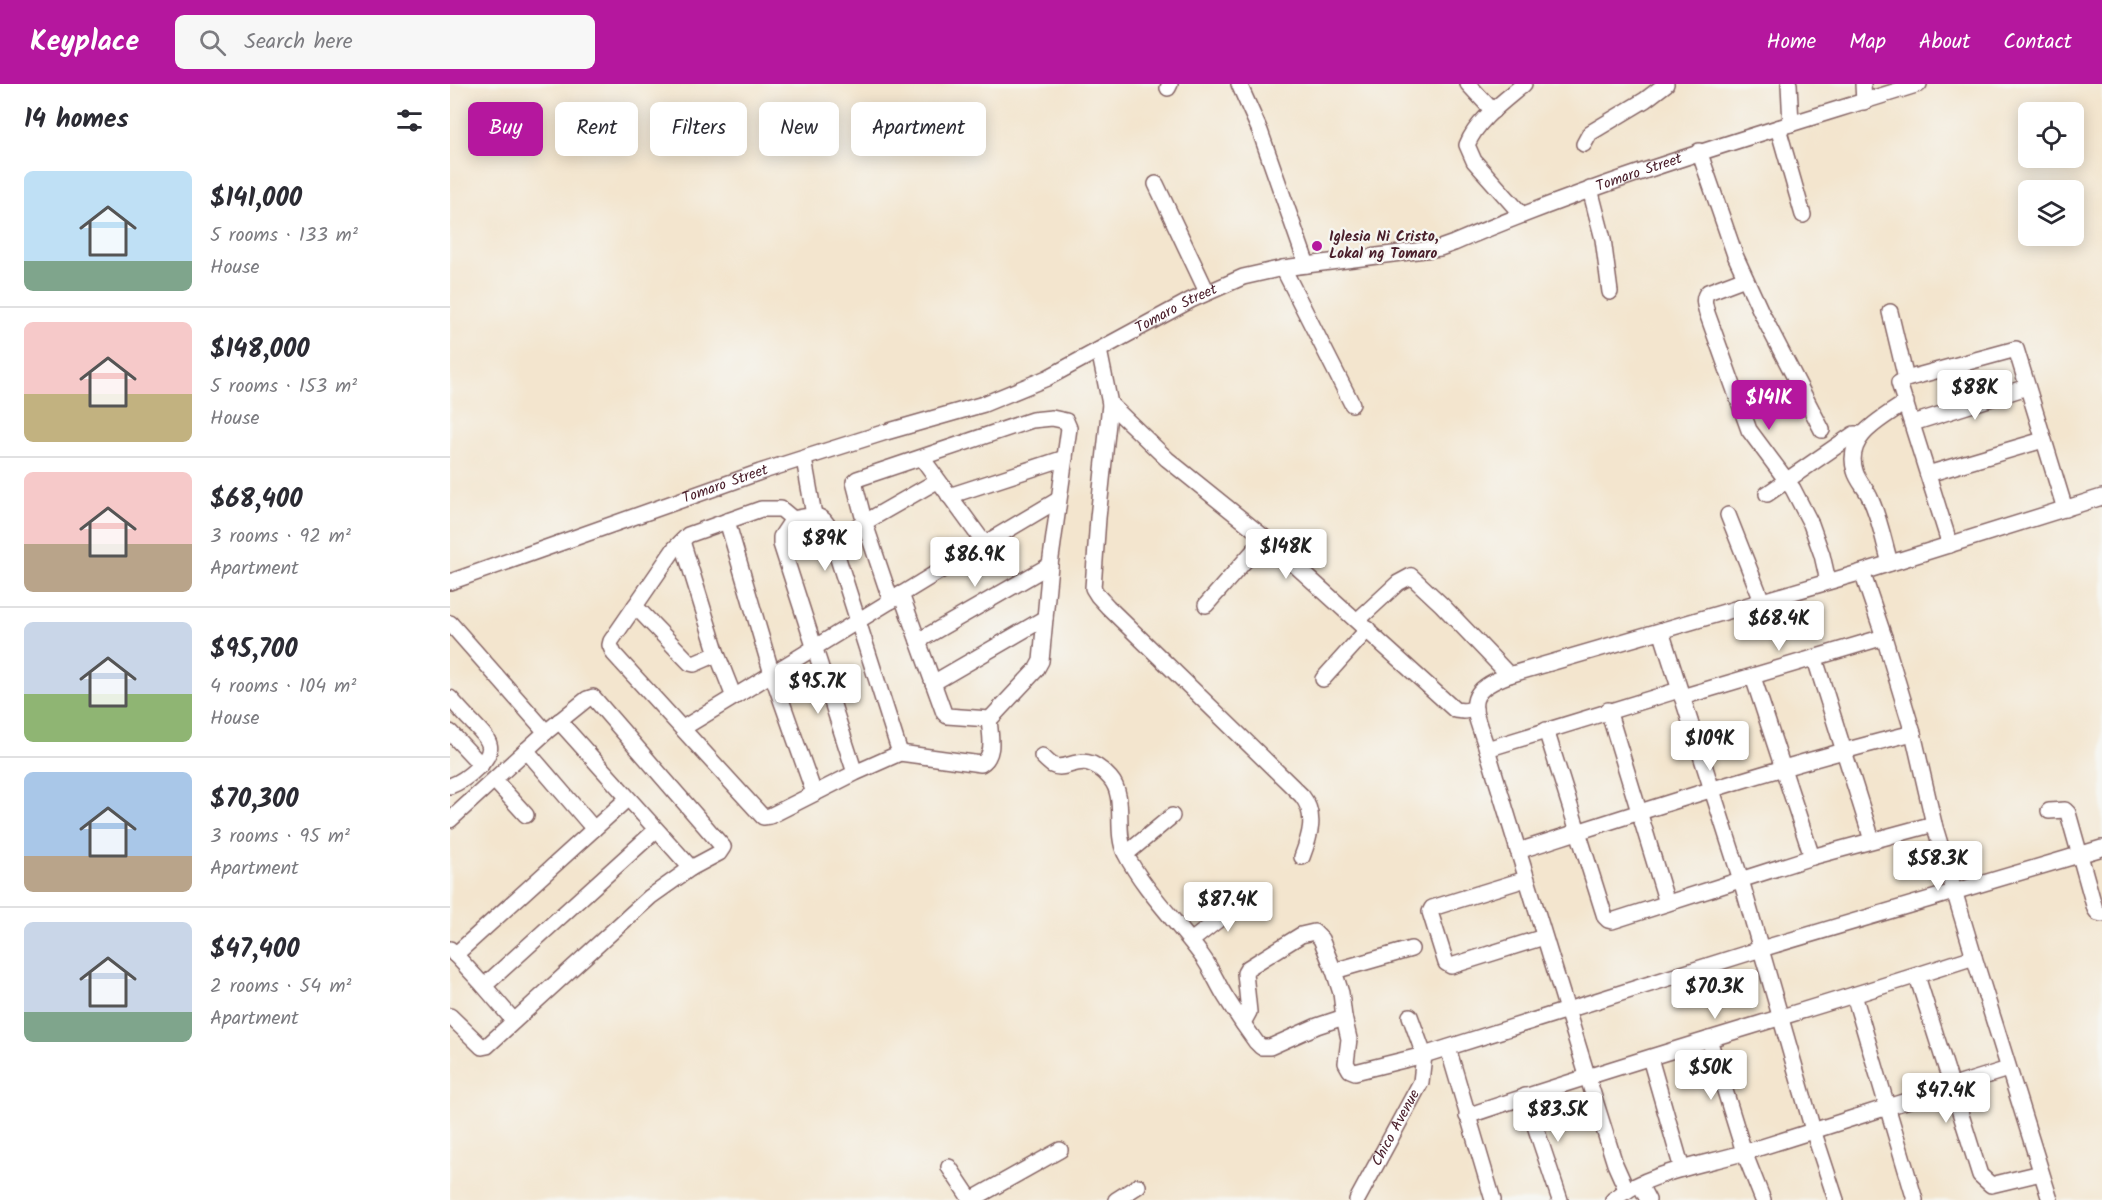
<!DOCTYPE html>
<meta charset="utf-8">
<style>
:root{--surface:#fff;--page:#f7f7f7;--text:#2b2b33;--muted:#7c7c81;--line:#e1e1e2;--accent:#b5179e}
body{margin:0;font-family:Kalam,sans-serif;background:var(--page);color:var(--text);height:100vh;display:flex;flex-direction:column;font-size:22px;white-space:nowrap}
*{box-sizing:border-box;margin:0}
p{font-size:20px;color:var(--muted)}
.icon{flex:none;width:33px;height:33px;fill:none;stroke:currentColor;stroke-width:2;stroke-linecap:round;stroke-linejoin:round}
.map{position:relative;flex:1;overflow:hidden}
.sheet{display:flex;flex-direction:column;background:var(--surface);width:450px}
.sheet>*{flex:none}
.guide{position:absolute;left:18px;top:18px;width:570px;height:54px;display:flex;gap:12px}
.tools{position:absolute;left:1568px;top:18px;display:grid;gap:12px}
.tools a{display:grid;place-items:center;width:66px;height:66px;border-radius:9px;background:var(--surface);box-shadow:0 3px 15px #0003;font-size:30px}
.price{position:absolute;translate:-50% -51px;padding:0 14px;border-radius:6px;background:#fff;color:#222;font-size:20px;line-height:39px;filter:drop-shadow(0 2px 3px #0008)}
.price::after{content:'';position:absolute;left:50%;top:36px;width:18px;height:14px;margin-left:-9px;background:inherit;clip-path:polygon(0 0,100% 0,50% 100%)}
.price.active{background:var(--accent);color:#fff}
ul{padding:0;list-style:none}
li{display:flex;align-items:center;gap:18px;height:150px;padding:0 24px}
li+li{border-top:2px solid var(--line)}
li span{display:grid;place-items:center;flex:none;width:168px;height:120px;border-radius:9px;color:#555}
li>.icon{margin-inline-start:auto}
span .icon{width:72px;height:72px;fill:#fffc;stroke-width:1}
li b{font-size:26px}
h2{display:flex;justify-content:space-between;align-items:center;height:72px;padding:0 24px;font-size:26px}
.tag{padding:0 21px;border-radius:9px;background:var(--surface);box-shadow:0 3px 15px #0003;font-size:21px;line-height:54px}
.tag.active{background:var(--accent);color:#fff}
header{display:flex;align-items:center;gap:36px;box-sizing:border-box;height:84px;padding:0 30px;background:var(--accent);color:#fff}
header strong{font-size:28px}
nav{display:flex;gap:33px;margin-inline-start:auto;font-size:21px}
.search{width:420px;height:54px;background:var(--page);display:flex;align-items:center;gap:15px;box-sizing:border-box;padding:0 21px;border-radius:9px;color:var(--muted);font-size:22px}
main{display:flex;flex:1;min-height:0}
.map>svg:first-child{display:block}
</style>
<header>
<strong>Keyplace</strong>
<div class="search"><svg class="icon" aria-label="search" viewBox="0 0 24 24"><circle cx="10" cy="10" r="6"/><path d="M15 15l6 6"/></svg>Search here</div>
<nav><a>Home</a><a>Map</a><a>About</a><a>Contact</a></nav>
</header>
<main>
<section class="sheet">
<h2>14 homes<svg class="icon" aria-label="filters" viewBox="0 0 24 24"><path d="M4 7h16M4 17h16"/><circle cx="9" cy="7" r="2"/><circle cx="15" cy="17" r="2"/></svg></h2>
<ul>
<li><span style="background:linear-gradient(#bfe0f5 75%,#7fa58c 0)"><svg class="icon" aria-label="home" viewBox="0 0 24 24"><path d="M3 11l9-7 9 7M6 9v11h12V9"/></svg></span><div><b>$141,000</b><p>5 rooms · 133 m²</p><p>House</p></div></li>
<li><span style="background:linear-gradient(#f6c9c9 60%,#c2b280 0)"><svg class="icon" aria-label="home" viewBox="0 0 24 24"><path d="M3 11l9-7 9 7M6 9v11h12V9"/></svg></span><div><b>$148,000</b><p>5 rooms · 153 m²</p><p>House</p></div></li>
<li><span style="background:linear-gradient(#f6c9c9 60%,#b9a48a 0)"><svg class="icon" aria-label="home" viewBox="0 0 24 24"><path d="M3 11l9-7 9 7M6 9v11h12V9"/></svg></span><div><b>$68,400</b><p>3 rooms · 92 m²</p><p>Apartment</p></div></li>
<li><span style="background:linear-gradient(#c9d6e8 60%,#8fb573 0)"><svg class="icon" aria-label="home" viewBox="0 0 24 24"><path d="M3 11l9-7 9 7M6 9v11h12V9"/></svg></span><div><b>$95,700</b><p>4 rooms · 104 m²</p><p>House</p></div></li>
<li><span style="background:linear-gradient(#a9c7e8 70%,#b9a48a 0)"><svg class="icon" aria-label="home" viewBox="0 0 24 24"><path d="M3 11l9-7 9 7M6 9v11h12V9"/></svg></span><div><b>$70,300</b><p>3 rooms · 95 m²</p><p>Apartment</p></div></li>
<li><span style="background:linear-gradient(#c9d6e8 75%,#7fa58c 0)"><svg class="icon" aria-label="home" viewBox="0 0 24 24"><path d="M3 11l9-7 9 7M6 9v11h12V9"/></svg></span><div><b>$47,400</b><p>2 rooms · 54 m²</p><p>Apartment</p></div></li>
</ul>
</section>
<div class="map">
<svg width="1652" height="1116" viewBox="0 0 1652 1116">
<rect width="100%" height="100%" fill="#f6f6f2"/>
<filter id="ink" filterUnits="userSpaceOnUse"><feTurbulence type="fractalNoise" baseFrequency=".0167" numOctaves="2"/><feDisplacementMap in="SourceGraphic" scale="12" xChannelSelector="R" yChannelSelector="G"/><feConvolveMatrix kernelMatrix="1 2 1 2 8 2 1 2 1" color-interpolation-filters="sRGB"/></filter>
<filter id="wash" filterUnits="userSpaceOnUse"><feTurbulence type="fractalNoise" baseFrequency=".008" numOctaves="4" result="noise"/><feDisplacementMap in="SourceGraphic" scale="24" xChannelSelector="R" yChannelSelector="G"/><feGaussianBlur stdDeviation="1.35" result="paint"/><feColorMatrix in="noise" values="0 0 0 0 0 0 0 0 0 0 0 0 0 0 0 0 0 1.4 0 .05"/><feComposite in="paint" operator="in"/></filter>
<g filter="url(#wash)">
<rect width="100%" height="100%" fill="#f3e5ce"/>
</g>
<g filter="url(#ink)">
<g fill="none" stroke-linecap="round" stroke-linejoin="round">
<g stroke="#856464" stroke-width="18">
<g id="minor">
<polyline points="789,0 810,47 857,181"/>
<polyline points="1018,0 1043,27"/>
<polyline points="1339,0 1341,40"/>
<polyline points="1413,0 1414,18"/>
<polyline points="718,4 720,0"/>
<polyline points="1328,44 1353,131"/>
<polyline points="1134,60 1140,49 1195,16 1216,0"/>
<polyline points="1249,67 1285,171 1312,230 1372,346"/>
<polyline points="706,100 757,208"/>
<polyline points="1140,105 1153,155 1160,208"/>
<path d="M1072,131L1024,77L1017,61C1027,36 1054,17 1074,0"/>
<polyline points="833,184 902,320"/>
<path d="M1295,194L1258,208C1252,214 1255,221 1257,229L1299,346L1343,405L1361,440L1372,471L1378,497"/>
<polyline points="1440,228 1456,295"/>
<path d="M649,266L660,320L648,434L643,504L648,512L658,523L852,712C867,731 860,752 852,773"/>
<polyline points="660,320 717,375 815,454 1005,626 1014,627 1025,625"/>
<polyline points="1463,339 1577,303"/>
<polyline points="472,374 534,459"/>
<polyline points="354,375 364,431"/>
<polyline points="1478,390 1593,356"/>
<polyline points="1317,410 1404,350 1411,350"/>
<polyline points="499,412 615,374"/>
<polyline points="1278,431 1312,517"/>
<path d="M343,435C356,433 369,427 377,440L450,669"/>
<polyline points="277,437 322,590 364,709"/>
<polyline points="382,457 487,397"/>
<polyline points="1500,461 1449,299 1456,295 1566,265 1615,425"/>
<path d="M1440,479C1434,458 1430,436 1421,416C1417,405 1408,398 1405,387C1394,352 1432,335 1456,318"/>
<polyline points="1412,488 1434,553 1463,649 1484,740 1524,873 1600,1116"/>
<path id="s1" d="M0,498L310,388L436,348L534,320L597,294L741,216L793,193L833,184L990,164L1004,159C1155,94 1313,49 1469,0"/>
<polyline points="441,517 415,440 404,398 407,395 582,336 602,334 616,337 619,344 600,481 591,577 586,586 542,633 539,635 497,632 494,629 451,510"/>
<polyline points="756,521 815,454"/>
<polyline points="185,522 240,579 244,580 267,570 232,457"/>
<polyline points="908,536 948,499 961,492 992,521 1059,591"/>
<polyline points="0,539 96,648"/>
<polyline points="1211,547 1291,796 1363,1046 1386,1116"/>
<polyline points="468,557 600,481"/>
<polyline points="267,570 284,613"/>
<polyline points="1365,575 1422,756"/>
<polyline points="1303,593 1362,773"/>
<polyline points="873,595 918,545"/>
<polyline points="483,599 595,534"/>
<polyline points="1232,613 1434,553"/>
<path d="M0,614C7,622 14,630 22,638C39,656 49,664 27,684C19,692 11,698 0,702"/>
<polyline points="1158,626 1217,819"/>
<polyline points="109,637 241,784"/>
<path d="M233,644C359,568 482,490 608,416"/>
<polyline points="1096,646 1155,833 1158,836 1162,837 1362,773 1484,740"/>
<polyline points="0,648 31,681"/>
<polyline points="1037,665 1229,606"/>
<polyline points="76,666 144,745"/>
<path d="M592,672C595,675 599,679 602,681C619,690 632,662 660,694C677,713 664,746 675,769C694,806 728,839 752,872C761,884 767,899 775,912C785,928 795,943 806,958L811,963H820L867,942L894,933L899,955L896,979L900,986L905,988L974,971L1311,865L1652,764"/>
<path d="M405,689L331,460V453L343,435L331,425H311L238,451L225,464L161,557L160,561L164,570L313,733L320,732L405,689L450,669L531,680C546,671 540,651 539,635"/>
<polyline points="44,696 76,731"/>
<polyline points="1599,727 1615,726 1618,729 1645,825 1648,829 1652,830"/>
<polyline points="0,736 96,648 137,615 143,613 273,763 269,769 241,784 200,813 37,962 32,963 0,932"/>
<path d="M1068,767C1199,725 1329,682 1463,649"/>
<polyline points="676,770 722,732"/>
<polyline points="1076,795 982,824 980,828 996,879 1001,882 1094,853"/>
<polyline points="741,857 795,815"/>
<polyline points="0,865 34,902"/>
<polyline points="5,871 177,715"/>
<polyline points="1467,892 1530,1091 1541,1101 1591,1089"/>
<polyline points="1404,911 1465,1116"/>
<polyline points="894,933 891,909 884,887 961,865"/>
<polyline points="64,937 34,902 206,746"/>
<polyline points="793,939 799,928 795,889 798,884 851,851 864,848 871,855 884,887"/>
<polyline points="1259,955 1294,1068 1313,1116"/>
<polyline points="998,964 1043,1116"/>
<polyline points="1200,974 1232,1085"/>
<polyline points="1075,1012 1110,1116"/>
<path d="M1017,1032C1185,975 1355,928 1524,873"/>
<polyline points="499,1083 521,1116"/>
<polyline points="1190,1101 1198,1116"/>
<path d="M1177,1107L1165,1080L1137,991L1037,665C1024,624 1010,609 1059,591L1412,488L1652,413"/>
<polyline points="521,1116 610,1066"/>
<polyline points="666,1116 688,1102"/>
<path id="s2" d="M907,1116L971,998L974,971L960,932"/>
<path d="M1163,1116C1198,1088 1253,1081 1296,1068C1383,1041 1470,1012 1558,985"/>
</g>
</g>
<use href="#minor" stroke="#fff" stroke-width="15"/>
</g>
</g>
<circle fill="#b5179e" stroke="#f6f6f2" stroke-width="2" cx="867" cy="162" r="6"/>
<g text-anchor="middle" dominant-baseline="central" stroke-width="4.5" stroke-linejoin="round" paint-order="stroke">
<g font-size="15" fill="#4a1f2b" stroke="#f6f6f2">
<text stroke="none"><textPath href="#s1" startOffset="1264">Tomaro Street</textPath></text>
<text stroke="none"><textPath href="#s1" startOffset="778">Tomaro Street</textPath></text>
<text stroke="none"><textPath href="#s1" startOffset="292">Tomaro Street</textPath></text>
<text stroke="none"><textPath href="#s2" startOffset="82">Chico Avenue</textPath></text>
</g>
<g font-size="15" font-weight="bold" fill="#4a1f2b" stroke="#f6f6f2" text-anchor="start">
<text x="879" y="153">Iglesia Ni Cristo,<tspan x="879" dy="17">Lokal ng Tomaro</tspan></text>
</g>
</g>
</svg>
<div class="tools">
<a><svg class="icon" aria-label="locate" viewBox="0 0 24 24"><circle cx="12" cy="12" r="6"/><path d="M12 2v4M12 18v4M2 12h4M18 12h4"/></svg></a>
<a><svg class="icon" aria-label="layers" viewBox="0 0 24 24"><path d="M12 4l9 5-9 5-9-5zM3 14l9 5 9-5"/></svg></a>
</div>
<b class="price" style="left:1525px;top:337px">$88K</b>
<b class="price active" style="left:1319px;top:347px">$141K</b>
<b class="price" style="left:375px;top:488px">$89K</b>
<b class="price" style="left:836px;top:496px">$148K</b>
<b class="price" style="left:525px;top:504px">$86.9K</b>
<b class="price" style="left:1329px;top:568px">$68.4K</b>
<b class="price" style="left:368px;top:631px">$95.7K</b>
<b class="price" style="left:1260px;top:688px">$109K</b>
<b class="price" style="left:1488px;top:808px">$58.3K</b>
<b class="price" style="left:778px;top:849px">$87.4K</b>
<b class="price" style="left:1265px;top:936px">$70.3K</b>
<b class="price" style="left:1261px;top:1017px">$50K</b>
<b class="price" style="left:1496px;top:1040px">$47.4K</b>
<b class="price" style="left:1108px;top:1059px">$83.5K</b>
<div class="guide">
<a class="tag active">Buy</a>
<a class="tag">Rent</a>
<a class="tag">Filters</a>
<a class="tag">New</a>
<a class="tag">Apartment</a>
</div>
</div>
</main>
